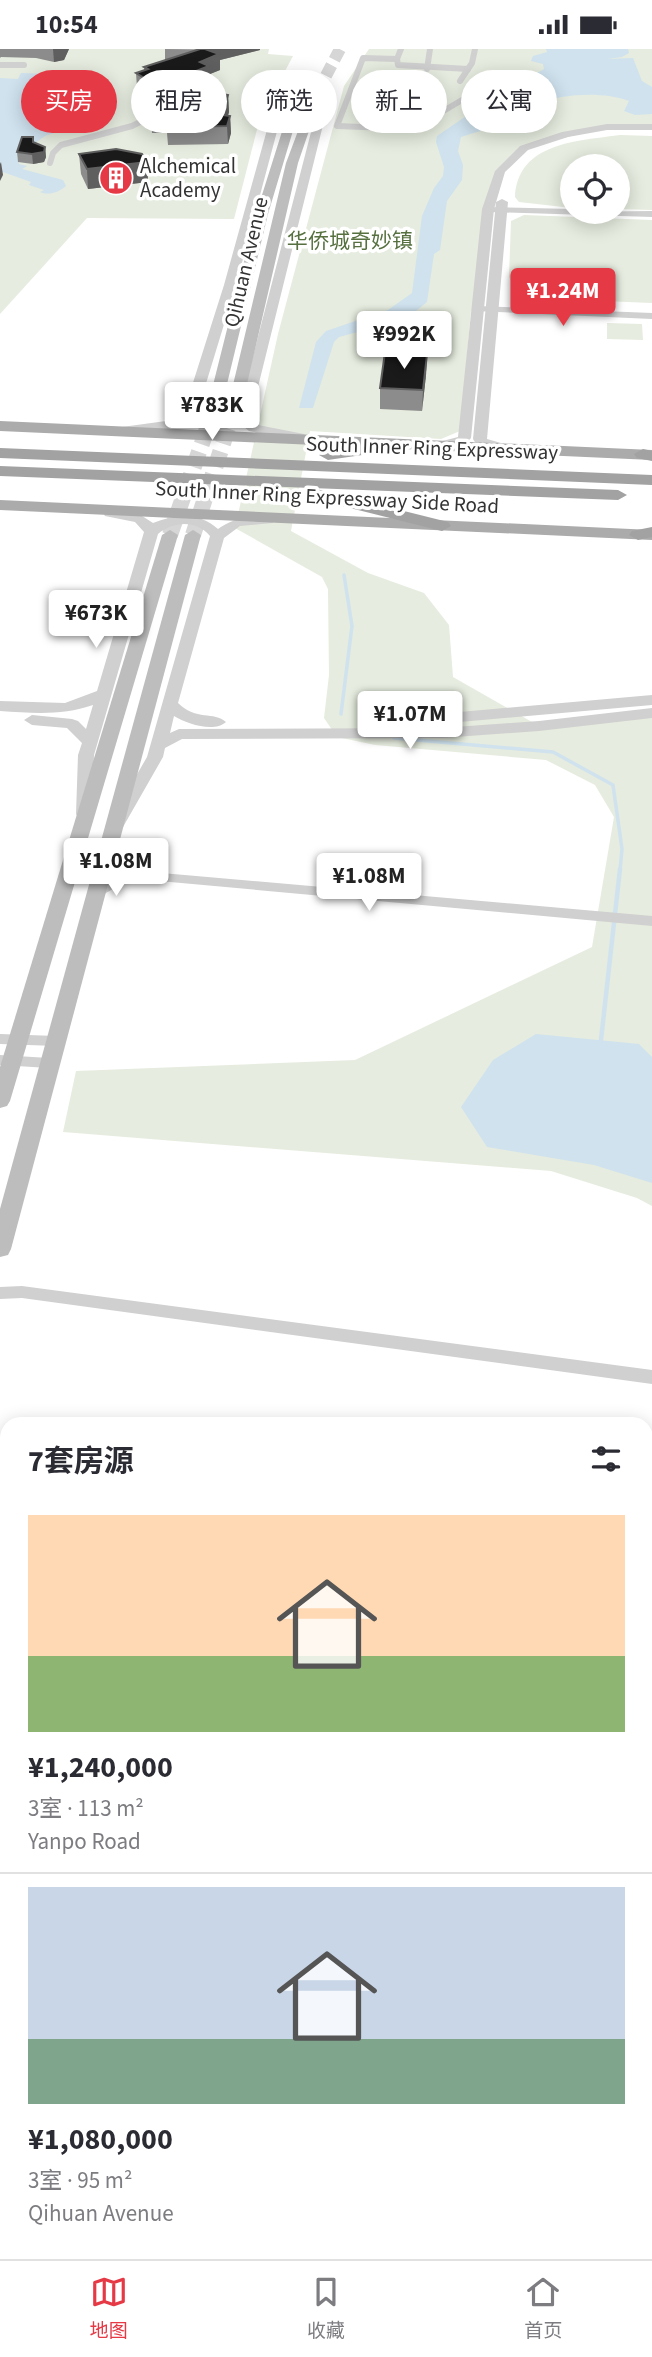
<!DOCTYPE html>
<html lang="zh">
<meta charset="utf-8">
<style>
:root{--surface:#fff;--page:#f2f2f3;--text:#2b2b33;--muted:#7c7c81;--line:#e1e1e2;--accent:#e63946}
body{margin:0;font-family:"Source Sans 3","Noto Sans SC",sans-serif;background:var(--page);color:var(--text);height:100vh;display:flex;flex-direction:column;font-size:26px;white-space:nowrap}
*{box-sizing:border-box;margin:0}
p{font-size:23px;color:var(--muted)}
.icon{flex:none;width:38px;height:38px;fill:none;stroke:currentColor;stroke-width:2;stroke-linecap:round;stroke-linejoin:round}
.map{position:relative;flex:1;overflow:hidden}
.panel{position:absolute;left:0px;top:1368px;width:653px;height:842px;display:flex;flex-direction:column;background:var(--surface);border-radius:21px 21px 0 0;box-shadow:0 4px 18px #0003}
.panel>*{flex:none}
.top-card{position:absolute;left:21px;top:21px;width:611px;height:63px;display:flex;gap:14px}
.tools{position:absolute;left:560px;top:105px;display:grid;gap:14px}
.tools a{display:grid;place-items:center;width:70px;height:70px;border-radius:50%;background:var(--surface);box-shadow:0 4px 18px #0003;font-size:35px}
.price{position:absolute;translate:-50% -60px;padding:0 16px;border-radius:7px;background:#fff;color:#222;font-size:23px;line-height:46px;filter:drop-shadow(0 2px 4px #0008)}
.price::after{content:'';position:absolute;left:50%;top:42px;width:21px;height:16px;margin-left:-10px;background:inherit;clip-path:polygon(0 0,100% 0,50% 100%)}
.price.on{background:var(--accent);color:#fff}
ul{padding:0;list-style:none}
li{display:grid;align-content:center;gap:14px;height:371px;padding:0 28px}
li+li{border-top:2px solid var(--line)}
li span{display:grid;place-items:center;height:217px;border-radius:0px;color:#555}
li>.icon{margin-inline-start:auto}
span .icon{width:126px;height:126px;fill:#fffc;stroke-width:1}
li b{font-size:30px}
h2{display:flex;justify-content:space-between;align-items:center;height:84px;padding:0 28px;font-size:30px}
.chip{padding:0 24px;border-radius:32px;background:var(--surface);box-shadow:0 4px 18px #0003;font-size:24px;line-height:63px}
.chip.on{background:var(--accent);color:#fff}
.status{display:flex;justify-content:space-between;align-items:center;height:49px;padding:0 35px;background:var(--surface);direction:ltr}
.status svg{height:19px;fill:currentColor}
.tabs{display:flex;justify-content:space-around;align-items:center;height:98px;border-top:2px solid var(--line);background:var(--surface);font-size:19px;color:var(--muted)}
.tabs a{display:grid;justify-items:center;gap:4px}
.tabs .on{color:var(--accent)}
.map>svg:first-child{display:block}
</style>
<div class="status"><b>10:54</b><svg viewBox="0 0 49 12"><path d="M0 12V9h3v3zM5 12V6h3v6zM10 12V3h3v9zM15 12V0h3v12zM26 1h20v11H26zM47 4h2v5h-2z"/></svg></div>
<div class="map">
<svg width="652" height="2210" viewBox="0 0 652 2210">
<rect width="100%" height="100%" fill="#fff"/>
<g fill="#e6ecdf">
<polygon points="0,0 269,0 268,5 293,7 260,69 234,170 87,169 0,265"/>
<polygon points="369,0 652,0 652,78 607,78 524,99 500,122 476,260 471,262 460,382 441,390 310,382 291,482 368,524 424,544 449,576 453,628 539,677 652,664 652,1157 637,1149 551,1122 63,1083 76,1022 355,1011 592,898 614,768 595,736 546,711 375,696 337,688 324,669 329,626 328,540 322,528 235,479 278,285 344,37"/>
<path d="M620,86L652,87V161L618,160V117H572V159L519,153L515,148C518,93 578,92 620,86Z"/>
<polygon points="524,166 652,171 652,254 530,249 517,244 509,228 511,172"/>
<polygon points="607,274 642,275 643,291 607,290"/>
</g>
<g fill="#cfe2ee">
<path d="M546,0H628L629,4L622,8L607,10L633,9L642,32L652,38V65L635,66L624,62L629,52C606,43 564,44 541,54C532,58 524,67 513,71C496,78 479,82 461,88L458,102L463,116L462,131L447,152L440,201L434,205L427,253L406,270L339,288L334,293L313,359H299L316,293L326,282L388,261L412,244L422,167L434,139L443,127L444,118L436,93L437,87L475,61L500,58L522,51L519,44L509,40L531,36L533,32L530,28L544,20L543,15L531,12L533,7L547,3Z"/>
<path d="M21,24L53,25L69,31L51,39V42C74,54 87,61 113,53L118,56L113,61L97,65L93,72L99,75L60,82L45,87L17,107L19,115L27,117L22,120L63,131L66,137C59,143 49,147 40,143L44,141L29,136L31,133L0,122V29L18,30Z"/>
<polygon points="536,985 639,995 652,1008 652,1134 594,1116 487,1098 461,1058 493,1011"/>
</g>
<g fill="none" stroke-linecap="round" stroke-linejoin="round">
<g stroke="#cfe2ee" stroke-width="3.5">
<polyline points="341,665 352,577 344,526"/>
<polyline points="394,689 553,703 613,736 622,800 620,822"/>
</g>
<polyline stroke="#cfe2ee" stroke-width="4.5" points="601,991 620,820"/>
<polyline stroke="#d6d6d6" stroke-width="12" stroke-dasharray="12 6" stroke-linecap="butt" points="305,76 308,61 340,0"/>
<g stroke="#d6d6d6" stroke-width="16" stroke-dasharray="16 8" stroke-linecap="butt">
<polyline points="170,486 214,360"/>
<polyline points="193,486 234,361"/>
</g>
<g stroke="#d0d0d0" stroke-width="6">
<polyline points="401,0 397,10 363,9 337,77 413,80 462,51"/>
<polyline points="397,10 398,16 468,20"/>
<polyline points="0,16 24,16"/>
<polyline points="427,20 430,0"/>
<polyline points="460,32 472,14 475,0"/>
<polygon points="145,109 154,112 154,116 139,120 127,115 131,110"/>
<polyline points="50,114 53,104 61,96 132,77 142,72 146,62"/>
</g>
<g fill="#d0d0d0" fill-rule="evenodd">
<polygon points="485,158 572,160 572,163 652,162 652,168 488,163 485,162"/>
<polygon points="478,257 652,264 652,270 474,262 474,258"/>
<path d="M106,800L139,822L652,867V877L137,830L120,836L97,849L92,848L90,845C99,835 111,829 124,825L101,807L99,804L101,801Z"/>
<polygon points="0,985 56,987 63,992 56,997 0,995"/>
<polygon points="0,1006 49,1009 57,1014 49,1019 0,1016"/>
<polygon points="22,1237 652,1321 652,1335 22,1249 0,1250 0,1238"/>
</g>
<g fill="#d0d0d0" fill-rule="evenodd">
<path d="M307,47L322,50L327,60L250,370L258,376L304,385L306,388L299,392L249,382L239,374C222,381 203,384 188,370L169,380L122,384V378L166,372L184,362L224,236L273,59L288,49ZM302,53L314,54L317,60L238,365C223,373 209,377 197,364L236,236L283,60Z"/>
<polygon points="607,75 652,75 652,81 607,81 568,88 528,101 505,123 494,160 471,389 463,397 435,400 435,394 458,388 482,160 495,122 520,97 562,83"/>
<polygon points="502,150 508,153 487,390 508,396 510,399 503,403 478,398 473,390 496,153"/>
<path d="M110,460L139,465L153,474C175,465 200,463 218,480C231,470 265,459 279,470L272,474L240,477L224,489L178,654C196,672 214,662 226,673C214,684 187,675 174,667L170,684L179,680L441,679L539,672L652,659V669L539,682L441,689L182,690L165,699L163,708L123,778H111L109,774L147,708L210,487C196,471 174,472 158,485L94,706L92,765L90,769H78L76,765L78,706L82,694L67,679L32,676L24,671L32,666L72,670L78,672L86,680L93,656C62,667 32,664 0,662V652L65,654L97,642L144,483L135,473L105,467L103,464Z"/>
<polygon points="652,646 652,656 426,676 418,671 426,666"/>
<polygon points="0,1511 7,1512 7,1532 0,1531"/>
<polygon points="0,1545 7,1547 7,1567 0,1565"/>
<polygon points="646,1602 652,1603 652,1623 646,1622"/>
<polygon points="646,1638 652,1639 652,1661 646,1660"/>
</g>
<g fill="#bdbdbd" fill-rule="evenodd">
<polygon points="285,73 295,75 268,165 221,360 219,363 209,363 207,360 256,165"/>
<polygon points="301,74 311,76 298,114 241,361 234,365 227,361 286,114"/>
<polygon points="170,481 178,486 10,1052 7,1057 0,1059 0,1018 162,486"/>
<polygon points="193,481 201,486 11,1200 8,1206 0,1208 0,1160 185,486"/>
</g>
<g fill="#ababab" fill-rule="evenodd">
<polygon points="0,372 652,401 652,411 0,382"/>
<polygon points="0,451 652,481 652,491 0,461"/>
</g>
<g fill="#a2a2a2" fill-rule="evenodd">
<polygon points="404,390 412,395 410,399 328,411 319,406 328,401"/>
<polygon points="0,399 652,426 652,436 0,409"/>
<polygon points="643,400 652,402 652,412 637,409 634,405"/>
<polygon points="0,417 618,441 627,446 618,451 0,427"/>
<polygon points="316,440 448,473 451,477 442,482 310,449 307,445"/>
<polygon points="652,478 652,488 638,491 629,486 632,482"/>
</g>
</g>
<g fill="#8c8c8c">
<polygon points="0,0 69,0 64,11 54,13 36,9 1,8 0,9"/>
<polygon points="165,0 260,1 220,11 220,21 210,25 210,33 201,36 201,39 196,41 197,51 180,57 198,58 223,42 223,45 228,46 229,63 228,67 230,67 231,84 228,95 168,96 167,84 152,84 151,66 163,56 137,39 136,24 144,21 144,18 165,11"/>
<polygon points="34,93 45,98 46,108 44,113 33,115 18,113 17,103"/>
<polygon points="79,105 147,113 148,133 88,140 81,125"/>
<polygon points="427,305 426,326 422,362 380,360 380,339"/>
</g>
<g fill="#5f5f5f">
<polygon points="53,0 69,0 64,11 54,13"/>
<polygon points="203,0 260,0 260,1 220,11 220,21 210,25 210,33 201,36 201,39 196,41 197,51 170,60 169,44 183,29"/>
<polygon points="228,46 229,63 224,78 222,66"/>
<polygon points="230,67 231,84 228,95 227,77"/>
<polygon points="45,98 46,108 44,113 33,115 32,105"/>
<polygon points="1,113 3,126 0,132 0,115"/>
<polygon points="147,113 148,133 88,140 87,120"/>
<polygon points="427,305 426,326 422,362 423,341"/>
</g>
<g fill="#1a1a1a" stroke="#5f5f5f" stroke-width="2">
<polygon points="200,0 205,0 219,5 200,13 209,17 196,22 200,23 183,29 196,35 169,44 136,24 148,20 144,18"/>
<polygon points="206,38 223,42 222,45 228,46 222,66 230,67 227,77 167,78 171,67 151,66 155,55 198,58"/>
<polygon points="22,88 33,88 33,93 45,98 44,103 32,105 17,103"/>
<polygon points="116,100 142,105 147,113 87,120 79,105"/>
<polygon points="385,303 427,305 423,341 380,339"/>
</g>
<defs>
<g id="building-disc" transform="scale(1.75)"><circle r="9.5" fill="#e63946" stroke="#fff"/><path d="M-4-6H4V6H1V3H-1V6H-4ZM-2.5-4.3h1.7v1.8h-1.7ZM.8-4.3h1.7v1.8H.8ZM-2.5-1h1.7V.8h-1.7ZM.8-1h1.7V.8H.8Z" fill="#fff"/></g>
</defs>
<g fill-rule="evenodd">
<use href="#building-disc" x="116" y="129"/>
</g>
<g text-anchor="middle" dominant-baseline="central" stroke-width="7" stroke-linejoin="round" paint-order="stroke">
<g font-size="21" fill="#333" stroke="#fff" text-anchor="start">
<text x="140" y="117">Alchemical<tspan x="140" dy="24">Academy</tspan></text>
</g>
<g font-size="21" fill="#56703f" stroke="#fff">
<text x="350" y="192">华侨城奇妙镇</text>
</g>
<g font-size="21" fill="#333" stroke="#fff">
<text transform="translate(246 213) rotate(-77)">Qihuan Avenue</text>
<text transform="translate(432 399) rotate(2)">South Inner Ring Expressway</text>
<text transform="translate(327 448) rotate(3)">South Inner Ring Expressway Side Road</text>
</g>
</g>
</svg>
<div class="tools">
<a><svg class="icon" aria-label="locate" viewBox="0 0 24 24"><circle cx="12" cy="12" r="6"/><path d="M12 2v4M12 18v4M2 12h4M18 12h4"/></svg></a>
</div>
<b class="price on" style="left:563px;top:279px">¥1.24M</b>
<b class="price" style="left:404px;top:322px">¥992K</b>
<b class="price" style="left:212px;top:393px">¥783K</b>
<b class="price" style="left:96px;top:601px">¥673K</b>
<b class="price" style="left:410px;top:702px">¥1.07M</b>
<b class="price" style="left:116px;top:849px">¥1.08M</b>
<b class="price" style="left:369px;top:864px">¥1.08M</b>
<div class="top-card">
<a class="chip on">买房</a>
<a class="chip">租房</a>
<a class="chip">筛选</a>
<a class="chip">新上</a>
<a class="chip">公寓</a>
</div>
<section class="panel">
<h2>7套房源<svg class="icon" aria-label="filters" viewBox="0 0 24 24"><path d="M4 7h16M4 17h16"/><circle cx="9" cy="7" r="2"/><circle cx="15" cy="17" r="2"/></svg></h2>
<ul>
<li><span style="background:linear-gradient(#ffd9b3 65%,#8fb573 0)"><svg class="icon" aria-label="home" viewBox="0 0 24 24"><path d="M3 11l9-7 9 7M6 9v11h12V9"/></svg></span><div><b>¥1,240,000</b><p>3室 · 113 m²</p><p>Yanpo Road</p></div></li>
<li><span style="background:linear-gradient(#c9d6e8 70%,#7fa58c 0)"><svg class="icon" aria-label="home" viewBox="0 0 24 24"><path d="M3 11l9-7 9 7M6 9v11h12V9"/></svg></span><div><b>¥1,080,000</b><p>3室 · 95 m²</p><p>Qihuan Avenue</p></div></li>
</ul>
</section>
</div>
<nav class="tabs">
<a class="on"><svg class="icon" aria-label="map" viewBox="0 0 24 24"><path d="M3 6l6-2 6 2 6-2v14l-6 2-6-2-6 2zM9 4v14M15 6v14"/></svg>地图</a>
<a><svg class="icon" aria-label="saved" viewBox="0 0 24 24"><path d="M7 4h10v16l-5-4-5 4z"/></svg>收藏</a>
<a><svg class="icon" aria-label="home" viewBox="0 0 24 24"><path d="M3 11l9-7 9 7M6 9v11h12V9"/></svg>首页</a>
</nav>
